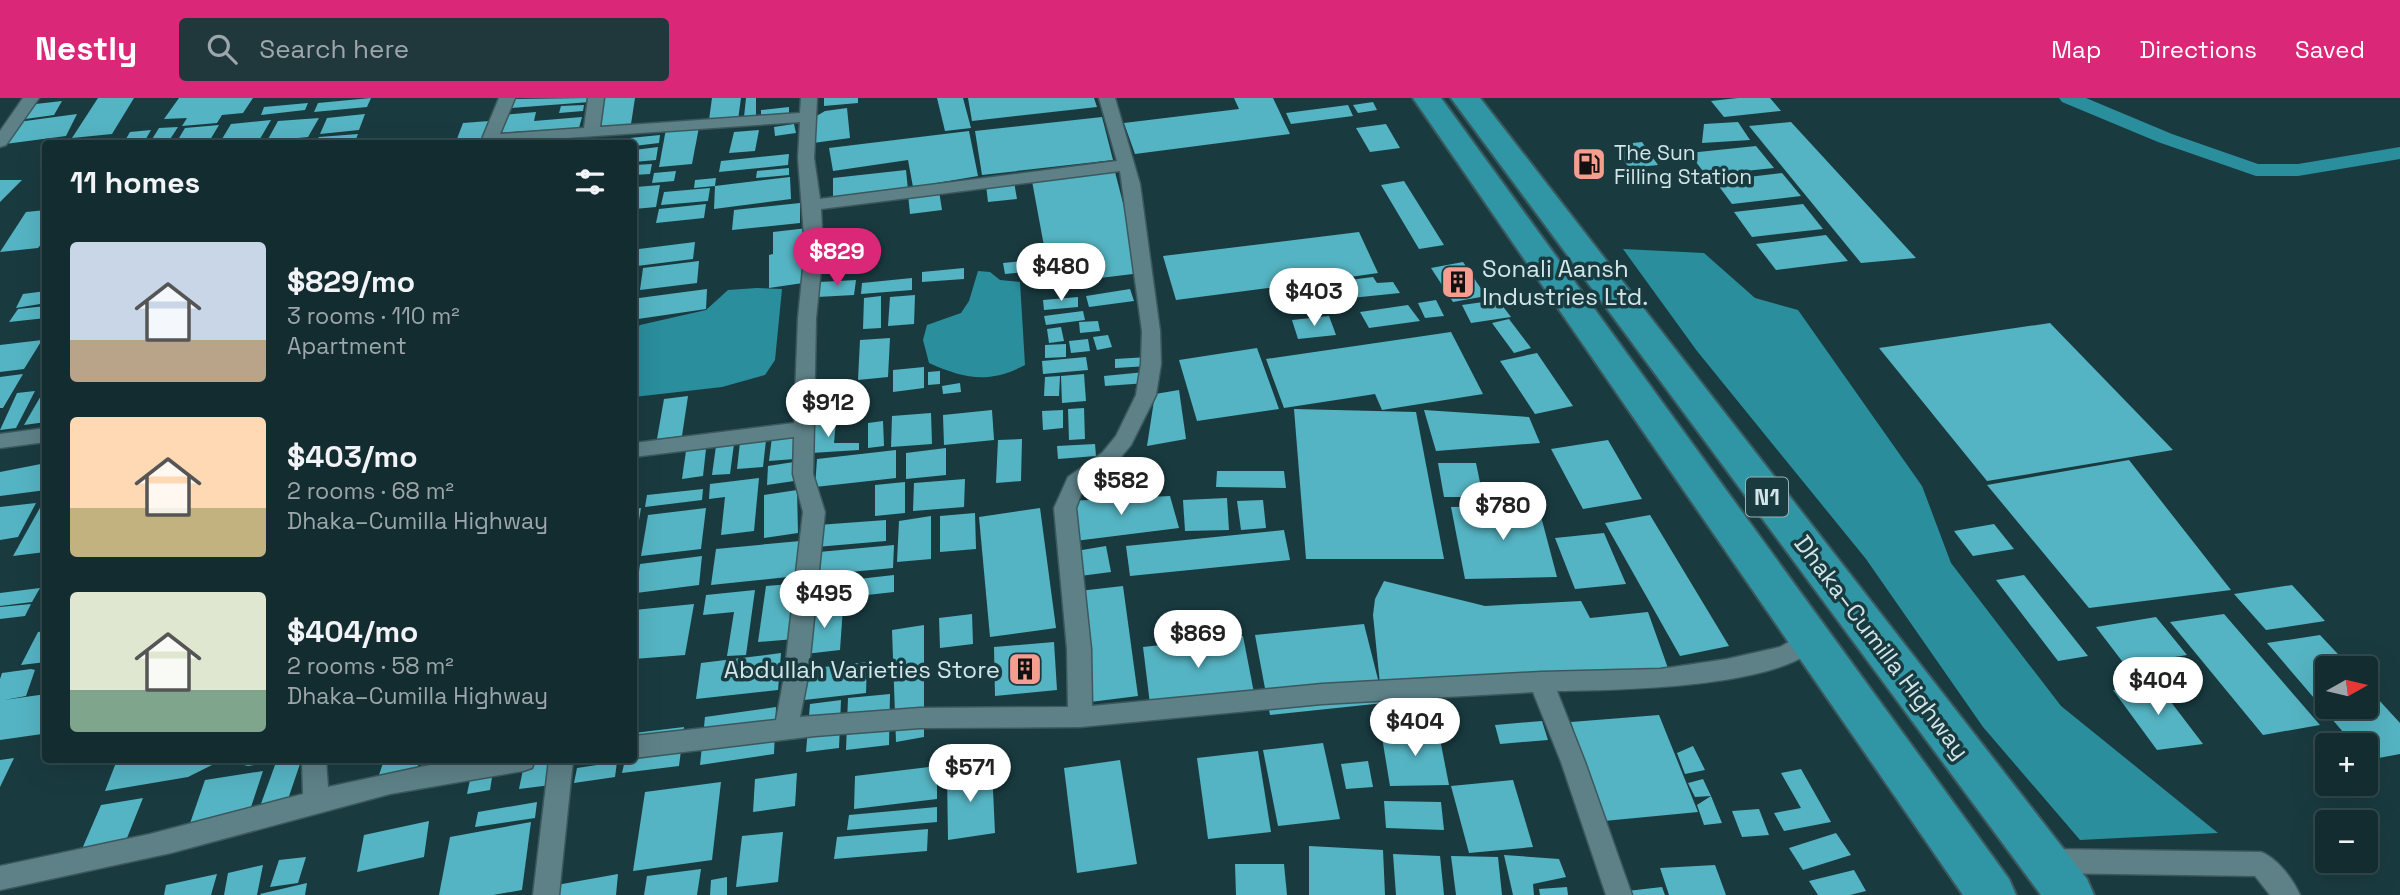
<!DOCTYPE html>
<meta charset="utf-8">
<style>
:root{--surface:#132c30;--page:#20383c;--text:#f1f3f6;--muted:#9da7ab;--line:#32484c;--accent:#db2777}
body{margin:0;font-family:"Space Grotesk",sans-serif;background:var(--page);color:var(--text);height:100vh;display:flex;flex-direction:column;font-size:26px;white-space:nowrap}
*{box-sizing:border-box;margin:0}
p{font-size:23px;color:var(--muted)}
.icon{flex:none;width:38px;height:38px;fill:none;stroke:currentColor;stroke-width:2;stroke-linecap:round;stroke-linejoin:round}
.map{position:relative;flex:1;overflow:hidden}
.panel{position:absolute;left:42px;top:42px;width:595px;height:623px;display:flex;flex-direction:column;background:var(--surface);border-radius:7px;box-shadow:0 7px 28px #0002,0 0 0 2px var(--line)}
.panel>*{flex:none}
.needle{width:46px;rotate:82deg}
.fabs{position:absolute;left:2315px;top:558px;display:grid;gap:14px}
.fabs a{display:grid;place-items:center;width:63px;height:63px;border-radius:7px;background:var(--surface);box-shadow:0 7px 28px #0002,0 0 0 2px var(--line);font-size:35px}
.price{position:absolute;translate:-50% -60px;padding:0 16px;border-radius:24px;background:#fff;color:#222;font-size:23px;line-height:46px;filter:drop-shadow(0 2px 4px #0008)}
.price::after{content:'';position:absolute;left:50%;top:42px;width:21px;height:16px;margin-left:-10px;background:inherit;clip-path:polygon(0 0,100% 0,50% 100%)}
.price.selected{background:var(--accent);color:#fff}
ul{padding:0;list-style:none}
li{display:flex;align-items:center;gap:21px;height:175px;padding:0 28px}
li span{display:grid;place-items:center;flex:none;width:196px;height:140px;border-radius:7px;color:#555}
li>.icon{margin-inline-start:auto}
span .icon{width:84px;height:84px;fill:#fffc;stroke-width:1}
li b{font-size:30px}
h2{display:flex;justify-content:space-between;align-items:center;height:84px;padding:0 28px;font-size:30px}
header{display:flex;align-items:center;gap:42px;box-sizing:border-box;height:98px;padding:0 35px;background:var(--accent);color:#fff}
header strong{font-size:33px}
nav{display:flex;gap:38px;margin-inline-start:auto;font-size:24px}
.search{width:490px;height:63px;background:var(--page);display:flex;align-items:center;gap:18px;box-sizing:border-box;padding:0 24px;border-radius:7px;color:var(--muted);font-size:26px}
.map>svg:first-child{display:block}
</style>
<header>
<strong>Nestly</strong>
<div class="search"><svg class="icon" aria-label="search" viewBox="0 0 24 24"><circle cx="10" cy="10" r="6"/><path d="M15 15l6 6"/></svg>Search here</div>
<nav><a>Map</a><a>Directions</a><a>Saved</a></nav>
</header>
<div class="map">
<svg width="2400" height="797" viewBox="0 0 2400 797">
<rect width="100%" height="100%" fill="#193b40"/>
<g fill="#2a8e9d">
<polygon points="1623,151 1704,155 1755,200 1798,212 1922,388 1951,465 2061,608 2218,735 2080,742 1983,629 1866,461 1697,253"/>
<path d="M978,173L990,174L1000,182L1020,184L1025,267C989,286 965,281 929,265L923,242L927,227L961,215L969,203Z"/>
<polygon points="757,190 782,191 775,262 765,277 722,289 634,299 634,234 640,227 706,212 728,192"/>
</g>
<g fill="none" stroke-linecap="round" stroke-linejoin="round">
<polygon fill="#2a8e9d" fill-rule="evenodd" points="2059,0 2086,0 2172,36 2258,66 2298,66 2400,49 2400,61 2298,78 2256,78 2158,44 2062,4"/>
</g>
<g fill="#55b4c3">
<polygon points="98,0 134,0 112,36 72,40"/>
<polygon points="179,0 253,0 243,15 222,17 217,25 182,28 187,20 164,21"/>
<polygon points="371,0 367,9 314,14 318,5"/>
<polygon points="591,0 590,4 511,10 514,1"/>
<polygon points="599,0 635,0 631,26 593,30"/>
<polygon points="712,0 741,0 738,22 709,22"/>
<polygon points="746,0 756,0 756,17 744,19"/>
<polygon points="824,0 858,0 858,5 824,8"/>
<polygon points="937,0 963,0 971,30 945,33"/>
<polygon points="968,0 1094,0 1097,9 972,23"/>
<polygon points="1234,0 1273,0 1290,36 1135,56 1124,25 1239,11"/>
<polygon points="1738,0 1770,0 1781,13 1724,19 1711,3"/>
<polygon points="62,3 54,17 18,22 27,7"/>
<polygon points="1373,4 1377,12 1358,15 1353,7"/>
<polygon points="308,5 305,12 261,17 264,9"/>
<polygon points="584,7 583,13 559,15 561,8"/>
<polygon points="1348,7 1353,18 1291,26 1286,15"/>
<polygon points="789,9 789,15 761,17 761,12"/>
<polygon points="847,10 850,40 813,45 810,22 825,13"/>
<polygon points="536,14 534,23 582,19 579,30 497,35 503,17"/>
<polygon points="77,16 66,38 5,46 18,24"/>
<polygon points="365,16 359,32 320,36 327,20"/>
<polygon points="1102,19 1113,62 982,77 975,33"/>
<polygon points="319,20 308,39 267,43 278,23"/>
<polygon points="271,22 257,46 219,46 231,26"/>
<polygon points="489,23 480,46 455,46 463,25"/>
<polygon points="1738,24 1750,42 1702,45 1704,26"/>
<polygon points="1791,24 1916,160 1861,165 1749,28"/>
<polygon points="794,26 796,35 775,38 774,29"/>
<polygon points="1386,26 1400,50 1370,54 1356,30"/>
<polygon points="219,27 210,42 176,45 185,30"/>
<polygon points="178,29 167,46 149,46 159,30"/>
<polygon points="699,29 692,66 659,69 666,31"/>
<polygon points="151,32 143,46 123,46 130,34"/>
<polygon points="759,32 755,53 729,55 734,34"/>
<polygon points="969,33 978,78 913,89 908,62 833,73 829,50"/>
<polygon points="358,36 356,41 315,44 319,39"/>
<polygon points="660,37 659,45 634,48 634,46 619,46 620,41"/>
<polygon points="1642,44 1658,67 1629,70 1614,47"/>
<polygon points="1756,48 1774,70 1706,77 1689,55"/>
<polygon points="658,49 656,62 634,64 634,52"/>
<polygon points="789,56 788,67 719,74 721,63"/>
<polygon points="652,66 650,76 634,77 634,67"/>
<polygon points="789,70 789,77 756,80 757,73"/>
<polygon points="906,72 908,92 833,101 833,80"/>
<polygon points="676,73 674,83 652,85 654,75"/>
<polygon points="1115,74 1141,175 1051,186 1032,83"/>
<polygon points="1782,75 1801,98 1732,106 1715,83"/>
<polygon points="790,79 791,101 714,111 715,88"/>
<polygon points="716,80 715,88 694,90 695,82"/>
<polygon points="0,82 22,82 0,104"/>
<polygon points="1404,83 1444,147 1419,151 1381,87"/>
<polygon points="1014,84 1017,101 988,104 986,87"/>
<polygon points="660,87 656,109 634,111 636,89"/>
<polygon points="710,90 708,103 661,107 664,94"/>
<polygon points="939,93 942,112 910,116 908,96"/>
<polygon points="800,105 800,125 732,132 734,112"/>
<polygon points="706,106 704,120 656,125 659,111"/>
<polygon points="1803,106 1823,131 1752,139 1734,114"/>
<polygon points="46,112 46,140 38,150 0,154 26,114"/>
<polygon points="808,130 808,157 802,158 803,185 769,190 769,157 773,156 773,134"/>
<polygon points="1359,134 1378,175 1336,181 1347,201 1296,210 1286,190 1321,183 1176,202 1163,158"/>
<polygon points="1826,137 1848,163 1776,172 1756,146"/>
<polygon points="695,144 693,161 637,168 639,151"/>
<polygon points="699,163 697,185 640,192 643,170"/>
<polygon points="1022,163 1024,174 1005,176 1003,165"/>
<polygon points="1463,164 1486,198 1453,204 1431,170"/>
<polygon points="964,170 964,181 922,184 922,174"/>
<polygon points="1373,179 1377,185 1393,184 1400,195 1351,200 1342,183"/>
<polygon points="912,180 912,192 861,196 862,185"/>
<polygon points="856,182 854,197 817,199 819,184"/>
<polygon points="707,191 706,211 638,221 639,200"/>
<polygon points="1130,191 1134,203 1089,209 1086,198"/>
<polygon points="46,193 46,205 16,210 23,196"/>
<polygon points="915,197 914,226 888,228 890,199"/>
<polygon points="881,198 881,230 863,231 864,200"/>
<polygon points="1078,199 1078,209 1044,212 1043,202"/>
<polygon points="1436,202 1444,218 1425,220 1418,205"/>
<polygon points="1498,202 1511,219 1471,225 1462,207"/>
<polygon points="1408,207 1420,223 1369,230 1360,214"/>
<polygon points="46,208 46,220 9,224 18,211"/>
<polygon points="1083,213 1085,222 1046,227 1044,218"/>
<polygon points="1329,218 1336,237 1298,241 1292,222"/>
<polygon points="1509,221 1531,250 1514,255 1492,225"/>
<polygon points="1098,223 1100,233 1080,235 1079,224"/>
<polygon points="2050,225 2173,352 1987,383 1879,250"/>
<polygon points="1061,229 1064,243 1049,245 1047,231"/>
<polygon points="1451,234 1483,296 1382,312 1375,296 1284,310 1266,261"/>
<polygon points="1108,237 1112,249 1097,252 1093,239"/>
<polygon points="890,240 888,279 858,282 860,242"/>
<polygon points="1088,241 1090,253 1071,255 1069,243"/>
<polygon points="42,242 24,271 0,274 0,247"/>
<polygon points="1066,246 1066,259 1045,260 1045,247"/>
<polygon points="1257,250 1279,311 1197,323 1179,262"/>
<polygon points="1537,255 1573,308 1535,316 1500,263"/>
<polygon points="1086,259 1088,272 1043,276 1042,263"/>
<polygon points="1148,259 1149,268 1115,270 1115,261"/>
<polygon points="924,269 924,290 893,294 893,272"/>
<polygon points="940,273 940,286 928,287 928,274"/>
<polygon points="1145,274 1147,285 1105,288 1104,278"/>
<polygon points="23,276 3,310 0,310 0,279"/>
<polygon points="1084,276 1086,303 1062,305 1061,278"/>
<polygon points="1060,278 1059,298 1044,298 1045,279"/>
<polygon points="960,285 961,294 943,296 942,288"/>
<polygon points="46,289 46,324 24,327"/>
<polygon points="1179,292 1186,341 1147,348 1155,296"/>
<polygon points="35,293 16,330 0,332 17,295"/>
<polygon points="688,298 682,338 657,341 664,301"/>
<polygon points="1084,310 1085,341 1069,342 1068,311"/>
<polygon points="1294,311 1416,314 1444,461 1306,461"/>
<polygon points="992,312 994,342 944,347 943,317"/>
<polygon points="1063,312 1063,330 1043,332 1042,313"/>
<polygon points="1424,312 1529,319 1540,345 1436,353"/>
<polygon points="931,315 932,346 891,349 892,318"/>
<polygon points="814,323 836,323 834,345 859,345 859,352 811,355"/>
<polygon points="883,323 884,348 868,350 868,325"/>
<polygon points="797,337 794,361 769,363 772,339"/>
<polygon points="1022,341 1021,383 996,385 998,342"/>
<polygon points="766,342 763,369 737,371 740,344"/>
<polygon points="1608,342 1642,401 1583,411 1551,351"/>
<polygon points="734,346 730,376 712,377 716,348"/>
<polygon points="1095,346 1096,358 1058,361 1057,348"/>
<polygon points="946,350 946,377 906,381 906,355"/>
<polygon points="706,351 703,378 682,381 686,353"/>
<polygon points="896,352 896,380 815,389 817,361"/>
<polygon points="2129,362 2231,492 2089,510 1987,387"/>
<polygon points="794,364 794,383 767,387 768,368"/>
<polygon points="46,365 46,392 0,398 0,374"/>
<polygon points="1438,365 1476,365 1483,399 1444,399"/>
<polygon points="1217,373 1284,373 1286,390 1216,389"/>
<polygon points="759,380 754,433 721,437 725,399 709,401 710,386"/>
<polygon points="965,381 964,409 913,413 914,385"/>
<polygon points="905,384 905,415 875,418 875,387"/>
<polygon points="703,391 702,402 645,409 647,397"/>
<polygon points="797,392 798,435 764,440 764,397"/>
<polygon points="1170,398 1179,430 1075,443 1068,403"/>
<polygon points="46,399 45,454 13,458"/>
<polygon points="1227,400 1229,432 1185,433 1183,402"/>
<polygon points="1263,402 1266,430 1241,432 1237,403"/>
<polygon points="36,405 18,439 0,442 0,409"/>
<polygon points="1538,407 1557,479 1465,481 1451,409"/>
<polygon points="641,410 635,446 634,446 634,411"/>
<polygon points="706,410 701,451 641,458 648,417"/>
<polygon points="1040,410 1056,530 990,539 979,419"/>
<polygon points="975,415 976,451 940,454 940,418"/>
<polygon points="1650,417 1729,548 1680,558 1605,425"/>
<polygon points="931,418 931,461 897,464 899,423"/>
<polygon points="886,422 886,443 816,449 818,427"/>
<polygon points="1994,426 2014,451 1973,458 1954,433"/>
<polygon points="1284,432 1290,462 1130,478 1126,448"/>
<polygon points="1604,435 1626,486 1575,491 1555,440"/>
<polygon points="800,443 797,478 711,487 716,451"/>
<polygon points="894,447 893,470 817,477 819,454"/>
<polygon points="1106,448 1111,474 1080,478 1076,453"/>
<polygon points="702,458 699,487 636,495 640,466"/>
<polygon points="894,477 894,494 813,503 814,486"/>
<polygon points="2024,477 2088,558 2058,563 1996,482"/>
<polygon points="1384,483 1485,508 1581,503 1590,520 1648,514 1669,573 1380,586 1373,517 1375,501"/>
<polygon points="802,485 795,541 758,544 766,488"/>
<polygon points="2292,487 2325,523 2266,532 2234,496"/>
<polygon points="1123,488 1138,598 1090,604 1079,493"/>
<polygon points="40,490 32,504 0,508 0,495"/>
<polygon points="755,492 746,557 727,558 734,514 703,517 706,497"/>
<polygon points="31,506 25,518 0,521 0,509"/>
<polygon points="694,506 685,557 634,561 634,512"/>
<polygon points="843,509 840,552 805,556 808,512"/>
<polygon points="972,516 973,546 940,550 939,520"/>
<polygon points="2224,516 2320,627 2263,637 2170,524"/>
<polygon points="2156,519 2187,557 2125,567 2096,529"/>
<polygon points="1364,526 1384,605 1270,617 1255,537"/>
<polygon points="924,527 924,639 896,644 892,532"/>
<polygon points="46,533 46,564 21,567 38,534"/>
<polygon points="2320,537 2351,570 2328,570 2328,609 2366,609 2366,588 2400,625 2400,656 2368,662 2366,648 2355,648 2267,545"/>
<polygon points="1243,538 1254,595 1150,606 1143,549"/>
<polygon points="1054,544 1057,592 995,598 994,549"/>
<polygon points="781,555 778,592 696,601 701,565"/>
<polygon points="867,564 866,595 804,602 807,571"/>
<polygon points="31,571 35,572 26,598 4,602 46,596 46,626 42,636 0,642 0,581 2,575"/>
<polygon points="2158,587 2203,646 2157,652 2113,592"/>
<polygon points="890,596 889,647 846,652 848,600"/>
<polygon points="841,602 839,650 806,654 810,606"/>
<polygon points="776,609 774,656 700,667 705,619"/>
<polygon points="1659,617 1698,714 1604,723 1571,624"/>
<polygon points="1542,623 1548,642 1500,646 1495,627"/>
<polygon points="684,629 679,668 622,675 625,662 634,662 634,635"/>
<polygon points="1438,631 1449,687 1390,688 1381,633"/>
<polygon points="1323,645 1340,721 1278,728 1263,652"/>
<polygon points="1693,648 1705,672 1685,676 1677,655"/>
<polygon points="1258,653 1271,734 1208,741 1197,660"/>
<polygon points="14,660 0,689 0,662"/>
<polygon points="117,662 222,662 188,679 105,693"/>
<polygon points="224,662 281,662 281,663 248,668"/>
<polygon points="384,662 420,662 415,676 378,680"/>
<polygon points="423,662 445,662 444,667 421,670"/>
<polygon points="525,662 572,662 567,685 519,691"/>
<polygon points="1120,662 1137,766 1077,775 1064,670"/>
<polygon points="301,663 285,710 258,714 275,667"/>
<polygon points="1368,663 1373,689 1346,691 1341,666"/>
<polygon points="617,664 615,679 574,685 577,670"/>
<polygon points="937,668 937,701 854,711 855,678"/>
<polygon points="992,670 995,735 948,742 947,676"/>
<polygon points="1801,671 1831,724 1784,733 1774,715 1801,710 1781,675"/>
<polygon points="263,673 246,724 187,734 205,682"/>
<polygon points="493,673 490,692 467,696 471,677"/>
<polygon points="797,675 795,708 753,714 755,681"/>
<polygon points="1703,681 1711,698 1722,725 1704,727 1697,707 1711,698 1695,699 1688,685"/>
<polygon points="1513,682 1533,749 1469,755 1451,688"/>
<polygon points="721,684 712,762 633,773 645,694"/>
<polygon points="143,700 125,745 82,751 101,707"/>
<polygon points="1384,703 1441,704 1444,732 1386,730"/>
<polygon points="537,704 535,720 475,729 478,714"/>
<polygon points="937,709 937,724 847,732 849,717"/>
<polygon points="1759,711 1769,737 1742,739 1732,713"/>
<polygon points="429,723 424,759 357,774 364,737"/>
<polygon points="531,724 522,792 493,797 439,797 450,739"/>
<polygon points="928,731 927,753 834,761 837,739"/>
<polygon points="783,734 778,784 736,789 742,738"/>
<polygon points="1836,735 1851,757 1803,772 1789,750"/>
<polygon points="1309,748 1383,752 1385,797 1309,797"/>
<polygon points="1393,756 1440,758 1444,797 1396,797"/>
<polygon points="1504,757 1559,761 1566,779 1533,786 1534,797 1513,797"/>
<polygon points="1451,758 1498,759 1502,797 1456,797"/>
<polygon points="306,759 298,785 270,789 279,762"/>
<polygon points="1235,766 1284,766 1287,797 1236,797"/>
<polygon points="263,767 257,797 224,797 228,775"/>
<polygon points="1715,767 1726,797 1669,797 1660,770"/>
<polygon points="701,771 697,797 644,797 647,778"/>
<polygon points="1854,772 1866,793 1850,797 1818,797 1809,783"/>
<polygon points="217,776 211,797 164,797 166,787"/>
<polygon points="618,776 616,797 549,797 551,788"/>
<polygon points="727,779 727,797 710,797 711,782"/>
<polygon points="307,785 305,797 261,797 260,796"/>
<polygon points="1567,789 1568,797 1540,797 1539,791"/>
<polygon points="1662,789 1665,797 1629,797 1627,793"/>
</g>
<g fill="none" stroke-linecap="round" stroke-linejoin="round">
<g stroke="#3b595d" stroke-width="3">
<g id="street">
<polygon points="23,0 39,0 6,47 0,49 0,33"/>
<path d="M499,0H515L500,36L584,30L588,0H604L600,29L800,15L801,0H817L814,60L820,101L1117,63L1099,0H1115L1140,86L1160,233L1161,266L1156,297L1131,347L1116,365L1084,388L1076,410L1091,551L1092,608L1322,586L1541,574L1660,571L1727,561L1780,549L1811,531L1819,533L1823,540C1797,591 1610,592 1557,593L1585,664L1632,797H1606L1561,664L1533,594L1322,606L1080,629L920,630L815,638L634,660V638L776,622L784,579L803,414L793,376L794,339L634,359V345L794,325L798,220L805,151L798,60L800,24L480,46ZM1120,73L1142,233L1141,266L1136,297L1116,338L1102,355L1068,379L1054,410L1067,551L1068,609L920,610L800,619L808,579L825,414L813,376L816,220L823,151L821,111Z"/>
<polygon points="46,330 46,344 0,350 0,336"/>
<polygon points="302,662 326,662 328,689 453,662 535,662 532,670 523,673 390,696 171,755 0,792 0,768 150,736 303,696"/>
<polygon points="549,662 573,662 559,797 533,797"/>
<path d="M2047,751L2261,754C2277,760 2293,781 2300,797H2270L2255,778L2047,775L2038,772L2034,763L2038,754Z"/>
</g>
</g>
<g stroke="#3b595d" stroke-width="4">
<g id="highway">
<polygon points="1413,0 1441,0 2009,781 2016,797 1963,797"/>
<polygon points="1451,0 1480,0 2087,781 2094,797 2041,797"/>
</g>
</g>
<use href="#street" fill="#5e8188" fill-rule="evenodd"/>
<use href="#highway" fill="#3096a5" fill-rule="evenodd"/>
</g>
<defs>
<g id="fuel-square" transform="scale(1.75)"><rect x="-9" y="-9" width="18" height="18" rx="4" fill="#f59d8e" stroke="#193b40"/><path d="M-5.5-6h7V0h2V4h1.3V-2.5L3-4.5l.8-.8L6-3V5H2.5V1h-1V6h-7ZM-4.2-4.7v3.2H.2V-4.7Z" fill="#111"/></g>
<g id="building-square" transform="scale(1.75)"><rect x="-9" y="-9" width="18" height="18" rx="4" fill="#f59d8e" stroke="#193b40"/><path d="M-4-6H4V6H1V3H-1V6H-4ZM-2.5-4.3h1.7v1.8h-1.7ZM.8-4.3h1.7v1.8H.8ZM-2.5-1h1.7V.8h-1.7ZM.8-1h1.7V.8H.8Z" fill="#111"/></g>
</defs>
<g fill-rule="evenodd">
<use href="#fuel-square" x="1589" y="66"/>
<use href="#building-square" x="1458" y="184"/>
<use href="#building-square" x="1025" y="571"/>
</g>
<g text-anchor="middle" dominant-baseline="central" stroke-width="7" stroke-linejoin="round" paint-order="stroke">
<g font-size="21" fill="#d2e5e8" stroke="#193b40" text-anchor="start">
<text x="1614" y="54">The Sun<tspan x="1614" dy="24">Filling Station</tspan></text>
</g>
<rect fill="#193b40" stroke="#9ab2b6" stroke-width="2" x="1746" y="379.5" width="42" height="39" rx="5"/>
<g font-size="23" font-weight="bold" fill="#d2e5e8">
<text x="1767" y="399">N1</text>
</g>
<g font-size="24" fill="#d2e5e8" stroke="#193b40" text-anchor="start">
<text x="1482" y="170">Sonali Aansh<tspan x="1482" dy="28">Industries Ltd.</tspan></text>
<text x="1000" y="571" text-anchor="end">Abdullah Varieties Store</text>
</g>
<g font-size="24" fill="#d2e5e8" stroke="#193b40">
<text transform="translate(1882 549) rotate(53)">Dhaka–Cumilla Highway</text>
</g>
</g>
</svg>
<div class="fabs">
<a><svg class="needle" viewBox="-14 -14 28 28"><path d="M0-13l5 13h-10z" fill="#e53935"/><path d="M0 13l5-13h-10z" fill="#9da7ab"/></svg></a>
<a>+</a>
<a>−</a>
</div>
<b class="price selected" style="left:837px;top:190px">$829</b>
<b class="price" style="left:1061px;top:205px">$480</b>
<b class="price" style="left:1314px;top:230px">$403</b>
<b class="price" style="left:828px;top:341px">$912</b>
<b class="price" style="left:1121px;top:419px">$582</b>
<b class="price" style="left:1503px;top:444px">$780</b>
<b class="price" style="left:824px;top:532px">$495</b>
<b class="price" style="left:1198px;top:572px">$869</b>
<b class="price" style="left:2158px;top:619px">$404</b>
<b class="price" style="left:1415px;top:660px">$404</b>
<b class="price" style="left:970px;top:706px">$571</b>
<section class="panel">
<h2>11 homes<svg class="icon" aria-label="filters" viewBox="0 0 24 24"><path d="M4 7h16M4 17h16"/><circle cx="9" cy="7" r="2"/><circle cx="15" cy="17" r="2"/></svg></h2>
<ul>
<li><span style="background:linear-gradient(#c9d6e8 70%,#b9a48a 0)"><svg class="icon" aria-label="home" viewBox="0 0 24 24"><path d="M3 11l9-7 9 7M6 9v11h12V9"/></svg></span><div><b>$829/mo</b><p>3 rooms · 110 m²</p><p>Apartment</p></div></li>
<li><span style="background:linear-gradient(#ffd9b3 65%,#c2b280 0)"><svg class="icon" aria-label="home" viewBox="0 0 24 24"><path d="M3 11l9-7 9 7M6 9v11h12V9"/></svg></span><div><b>$403/mo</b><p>2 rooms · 68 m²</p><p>Dhaka–Cumilla Highway</p></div></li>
<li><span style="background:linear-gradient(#dfe7d0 70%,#7fa58c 0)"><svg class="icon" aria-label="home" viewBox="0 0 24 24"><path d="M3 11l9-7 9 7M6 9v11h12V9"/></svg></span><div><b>$404/mo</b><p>2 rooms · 58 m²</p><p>Dhaka–Cumilla Highway</p></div></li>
</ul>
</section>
</div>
